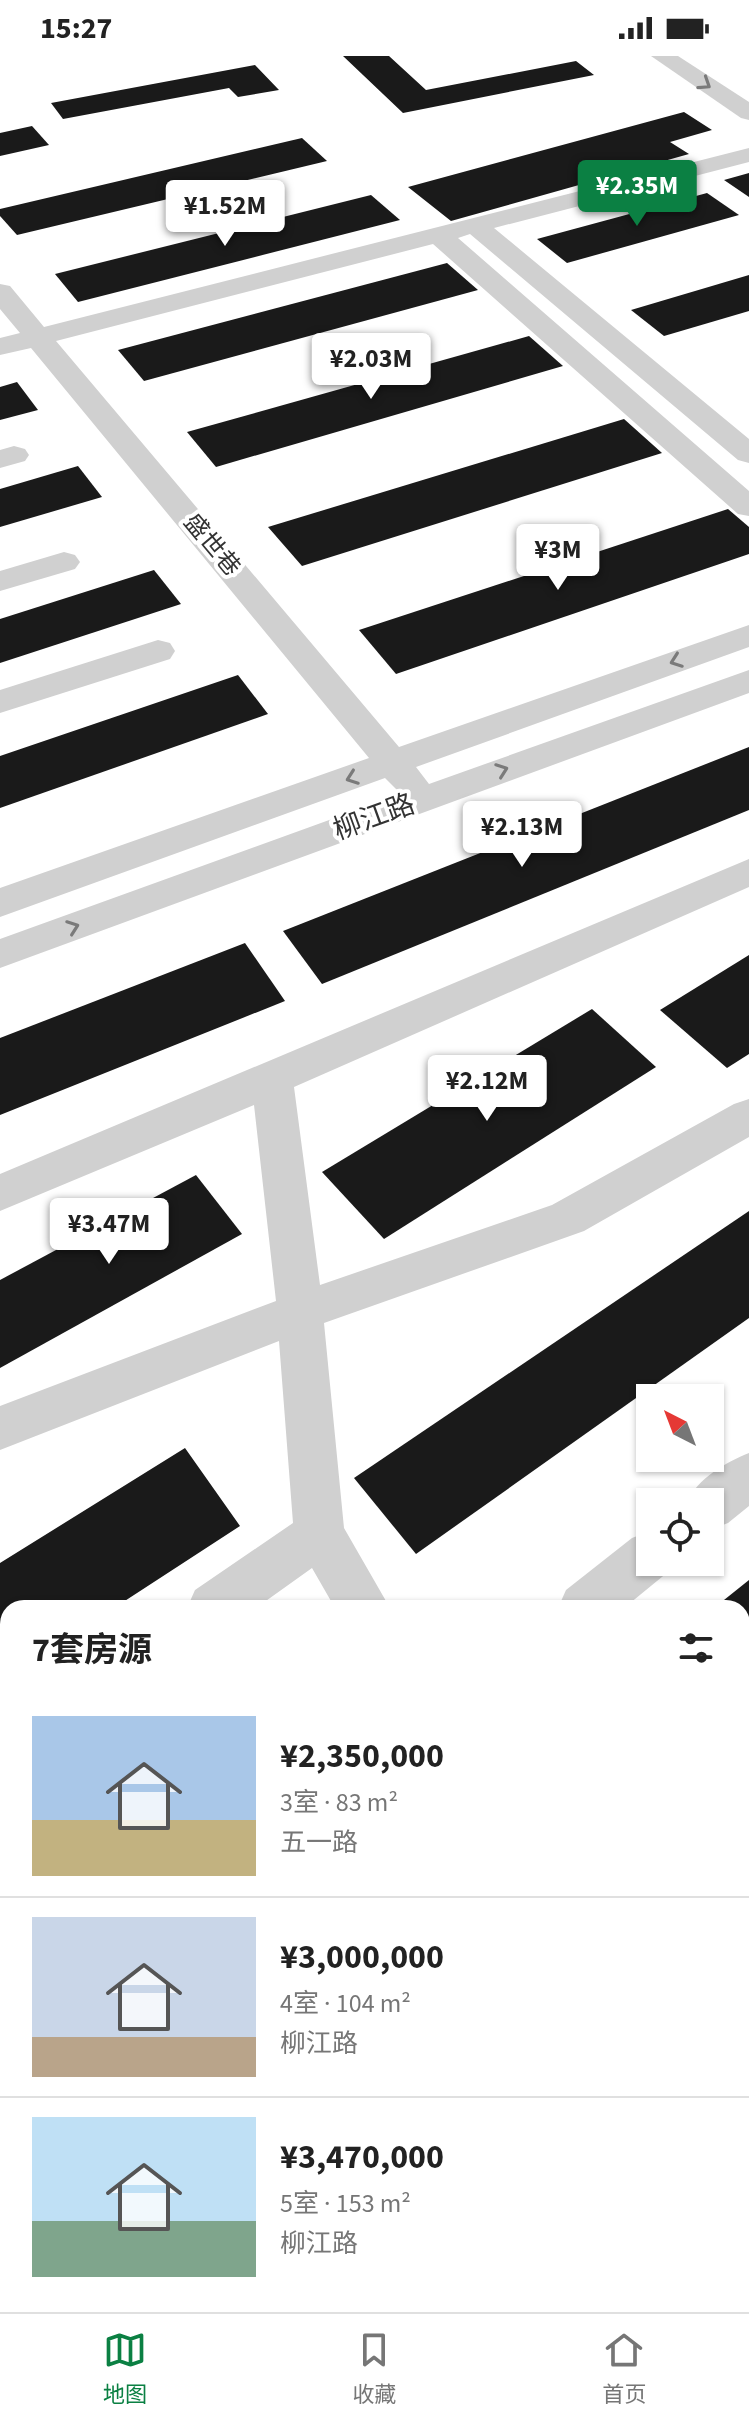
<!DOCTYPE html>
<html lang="zh">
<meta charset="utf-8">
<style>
:root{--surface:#fff;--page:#f6f6f6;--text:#222;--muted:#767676;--line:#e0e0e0;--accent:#0b8043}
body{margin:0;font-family:"Source Sans 3","Noto Sans SC",sans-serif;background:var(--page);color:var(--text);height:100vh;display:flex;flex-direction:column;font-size:30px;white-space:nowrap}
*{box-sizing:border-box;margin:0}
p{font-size:26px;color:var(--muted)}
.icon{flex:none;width:44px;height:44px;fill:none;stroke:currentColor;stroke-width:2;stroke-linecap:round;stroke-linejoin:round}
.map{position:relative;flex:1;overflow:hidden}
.panel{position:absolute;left:0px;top:1544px;width:750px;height:712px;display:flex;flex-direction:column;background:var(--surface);border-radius:24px 24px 0 0;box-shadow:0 2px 6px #0004}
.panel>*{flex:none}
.needle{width:52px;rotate:318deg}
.tools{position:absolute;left:636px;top:1328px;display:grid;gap:16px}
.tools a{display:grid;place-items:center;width:88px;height:88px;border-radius:0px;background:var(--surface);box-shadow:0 2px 6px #0004;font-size:40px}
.price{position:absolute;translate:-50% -68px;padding:0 18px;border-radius:8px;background:#fff;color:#222;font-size:26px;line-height:52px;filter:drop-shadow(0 2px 4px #0008)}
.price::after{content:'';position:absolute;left:50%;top:48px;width:24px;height:18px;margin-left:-12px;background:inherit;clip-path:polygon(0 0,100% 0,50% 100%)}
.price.current{background:var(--accent);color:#fff}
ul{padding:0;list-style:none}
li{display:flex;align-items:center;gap:24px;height:200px;padding:0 32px}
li+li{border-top:2px solid var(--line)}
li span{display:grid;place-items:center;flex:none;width:224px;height:160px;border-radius:0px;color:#555}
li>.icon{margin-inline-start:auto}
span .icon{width:96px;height:96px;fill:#fffc;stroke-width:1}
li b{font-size:34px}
h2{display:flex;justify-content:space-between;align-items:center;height:96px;padding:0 32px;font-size:34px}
.status{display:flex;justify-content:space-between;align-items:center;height:56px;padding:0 40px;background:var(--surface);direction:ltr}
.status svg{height:22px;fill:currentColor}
.dock{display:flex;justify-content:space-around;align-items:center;height:112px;border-top:2px solid var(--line);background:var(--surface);font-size:22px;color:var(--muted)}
.dock a{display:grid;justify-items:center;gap:4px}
.dock .current{color:var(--accent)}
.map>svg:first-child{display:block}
</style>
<div class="status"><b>15:27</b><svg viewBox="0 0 49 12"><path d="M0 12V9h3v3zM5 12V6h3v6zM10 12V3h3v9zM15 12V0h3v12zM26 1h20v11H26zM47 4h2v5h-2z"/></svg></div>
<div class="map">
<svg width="749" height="2256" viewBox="0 0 749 2256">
<rect width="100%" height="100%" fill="#fff"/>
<g fill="#1a1a1a">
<polygon points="343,0 389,0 426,34 576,5 594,19 403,57"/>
<polygon points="255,9 279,34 238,41 229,32 63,63 51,47"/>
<polygon points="684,56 712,74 670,86 689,98 451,165 408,131"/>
<polygon points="32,70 49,89 0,100 0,77"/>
<polygon points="302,82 327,105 17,179 0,160 0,153"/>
<polygon points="749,117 749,141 724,124"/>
<polygon points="707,137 739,159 567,207 537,183"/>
<polygon points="371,139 400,164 78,246 55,218"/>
<polygon points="447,207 478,234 144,325 118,294"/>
<polygon points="749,219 749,255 664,280 631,254"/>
<polygon points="529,280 563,310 216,411 187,376"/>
<polygon points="17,326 38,354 0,364 0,331"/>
<polygon points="624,363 662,397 302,510 268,471"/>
<polygon points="78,410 102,441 0,471 0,433"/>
<polygon points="728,453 749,471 749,498 396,618 359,574"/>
<polygon points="154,514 181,548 0,607 0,563"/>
<polygon points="238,619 268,658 0,752 0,700"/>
<polygon points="749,691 749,754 322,928 283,875"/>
<polygon points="245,887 285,945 0,1059 0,982"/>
<polygon points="749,899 749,998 727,1012 660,954"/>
<polygon points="592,953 656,1011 384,1183 322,1116"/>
<polygon points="196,1119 242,1178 0,1312 0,1224"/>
<polygon points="749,1155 749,1262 416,1498 354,1422"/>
<polygon points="185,1392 240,1470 114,1552 8,1552 8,1620 0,1625 0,1507"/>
<polygon points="749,1524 749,1682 742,1688 742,1552 714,1552"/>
<polygon points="749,2055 749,2256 613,2256 607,2248 742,2248 742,2062"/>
<polygon points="8,2130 8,2248 92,2248 82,2256 0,2256 0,2136"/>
<polygon points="228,2248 328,2248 319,2256 233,2256"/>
</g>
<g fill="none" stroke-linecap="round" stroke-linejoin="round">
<g fill="#d0d0d0" fill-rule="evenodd">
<polygon points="651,0 678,0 749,46 749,64 741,62"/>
<polygon points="749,92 749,106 494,172 749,383 749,407 738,404 470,178 458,182 749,435 749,460 738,458 433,188 56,285 399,691 749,569 749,591 416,711 429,728 749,614 749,637 0,912 0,883 401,738 385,722 0,861 0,832 369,702 31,292 0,299 0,282 20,277 0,253 0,228 10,230 44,271"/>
<polygon points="14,390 25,393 29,399 25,405 0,412 0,394"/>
<polygon points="64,496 75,499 80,506 75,513 0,535 0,515"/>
<polygon points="158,584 170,587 175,595 170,603 0,657 0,634"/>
<polygon points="749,803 749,831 294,1031 320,1229 552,1149 734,1048 749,1043 749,1081 584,1175 324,1267 344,1472 390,1552 335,1552 312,1512 256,1552 187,1552 195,1534 293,1467 279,1285 0,1394 0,1350 276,1245 254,1049 0,1155 0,1118"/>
<path d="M749,1397V1450L728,1467L710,1474V1446H687C697,1423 726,1406 749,1397Z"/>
<polygon points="650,1475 650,1506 672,1506 668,1516 624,1552 558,1552 566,1534 632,1482"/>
<polygon points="8,1668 8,1725 0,1728 0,1671"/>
<polygon points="0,1752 8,1755 8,1822 0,1819"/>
<polygon points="749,1836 749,1897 742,1900 742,1839"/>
<polygon points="523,2248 590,2248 594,2256 527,2256"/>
</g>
</g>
<defs><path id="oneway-chevron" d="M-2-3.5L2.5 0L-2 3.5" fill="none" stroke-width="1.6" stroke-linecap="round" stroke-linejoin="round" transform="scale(2)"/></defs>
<g stroke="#7a7a7a">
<use href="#oneway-chevron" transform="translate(705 28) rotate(33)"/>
<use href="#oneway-chevron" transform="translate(676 605) rotate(160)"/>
<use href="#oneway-chevron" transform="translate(502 714) rotate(-20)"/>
<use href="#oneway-chevron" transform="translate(352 722) rotate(160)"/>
<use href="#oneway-chevron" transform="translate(73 871) rotate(-20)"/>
</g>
<g text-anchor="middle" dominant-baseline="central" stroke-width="8" stroke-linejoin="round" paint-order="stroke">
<g font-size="24" fill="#333" stroke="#fff">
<text transform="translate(212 489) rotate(50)">盛世巷</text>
</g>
<g font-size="28" fill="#333" stroke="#fff">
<text transform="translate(374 761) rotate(-20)">柳江路</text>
</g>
</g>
</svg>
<div class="tools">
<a><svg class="needle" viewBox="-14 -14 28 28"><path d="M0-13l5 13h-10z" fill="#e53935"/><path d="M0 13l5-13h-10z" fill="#767676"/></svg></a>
<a><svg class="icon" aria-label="locate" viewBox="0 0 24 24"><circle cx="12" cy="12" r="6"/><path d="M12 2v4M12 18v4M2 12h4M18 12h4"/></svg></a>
</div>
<b class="price current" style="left:637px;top:172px">¥2.35M</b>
<b class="price" style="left:225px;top:192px">¥1.52M</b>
<b class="price" style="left:371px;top:345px">¥2.03M</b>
<b class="price" style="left:558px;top:536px">¥3M</b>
<b class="price" style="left:522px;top:813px">¥2.13M</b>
<b class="price" style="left:487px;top:1067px">¥2.12M</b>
<b class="price" style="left:109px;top:1210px">¥3.47M</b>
<section class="panel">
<h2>7套房源<svg class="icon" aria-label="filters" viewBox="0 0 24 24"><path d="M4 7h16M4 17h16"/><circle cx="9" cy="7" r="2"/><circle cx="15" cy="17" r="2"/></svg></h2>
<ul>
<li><span style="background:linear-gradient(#a9c7e8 65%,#c2b280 0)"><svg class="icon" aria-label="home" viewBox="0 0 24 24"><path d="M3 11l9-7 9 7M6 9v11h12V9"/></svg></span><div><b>¥2,350,000</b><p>3室 · 83 m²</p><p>五一路</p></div></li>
<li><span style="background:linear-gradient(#c9d6e8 75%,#b9a48a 0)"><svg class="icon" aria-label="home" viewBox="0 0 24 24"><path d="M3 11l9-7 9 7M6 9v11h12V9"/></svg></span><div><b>¥3,000,000</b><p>4室 · 104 m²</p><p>柳江路</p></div></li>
<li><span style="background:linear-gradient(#bfe0f5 65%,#7fa58c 0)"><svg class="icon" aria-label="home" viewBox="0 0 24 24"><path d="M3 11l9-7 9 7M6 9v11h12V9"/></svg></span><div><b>¥3,470,000</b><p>5室 · 153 m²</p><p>柳江路</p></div></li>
</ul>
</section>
</div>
<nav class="dock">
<a class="current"><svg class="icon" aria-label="map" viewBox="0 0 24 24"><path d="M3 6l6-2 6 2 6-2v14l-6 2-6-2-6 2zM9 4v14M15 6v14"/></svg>地图</a>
<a><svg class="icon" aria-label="saved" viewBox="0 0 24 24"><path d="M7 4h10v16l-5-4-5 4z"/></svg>收藏</a>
<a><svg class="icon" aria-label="home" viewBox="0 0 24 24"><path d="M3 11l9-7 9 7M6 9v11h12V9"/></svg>首页</a>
</nav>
